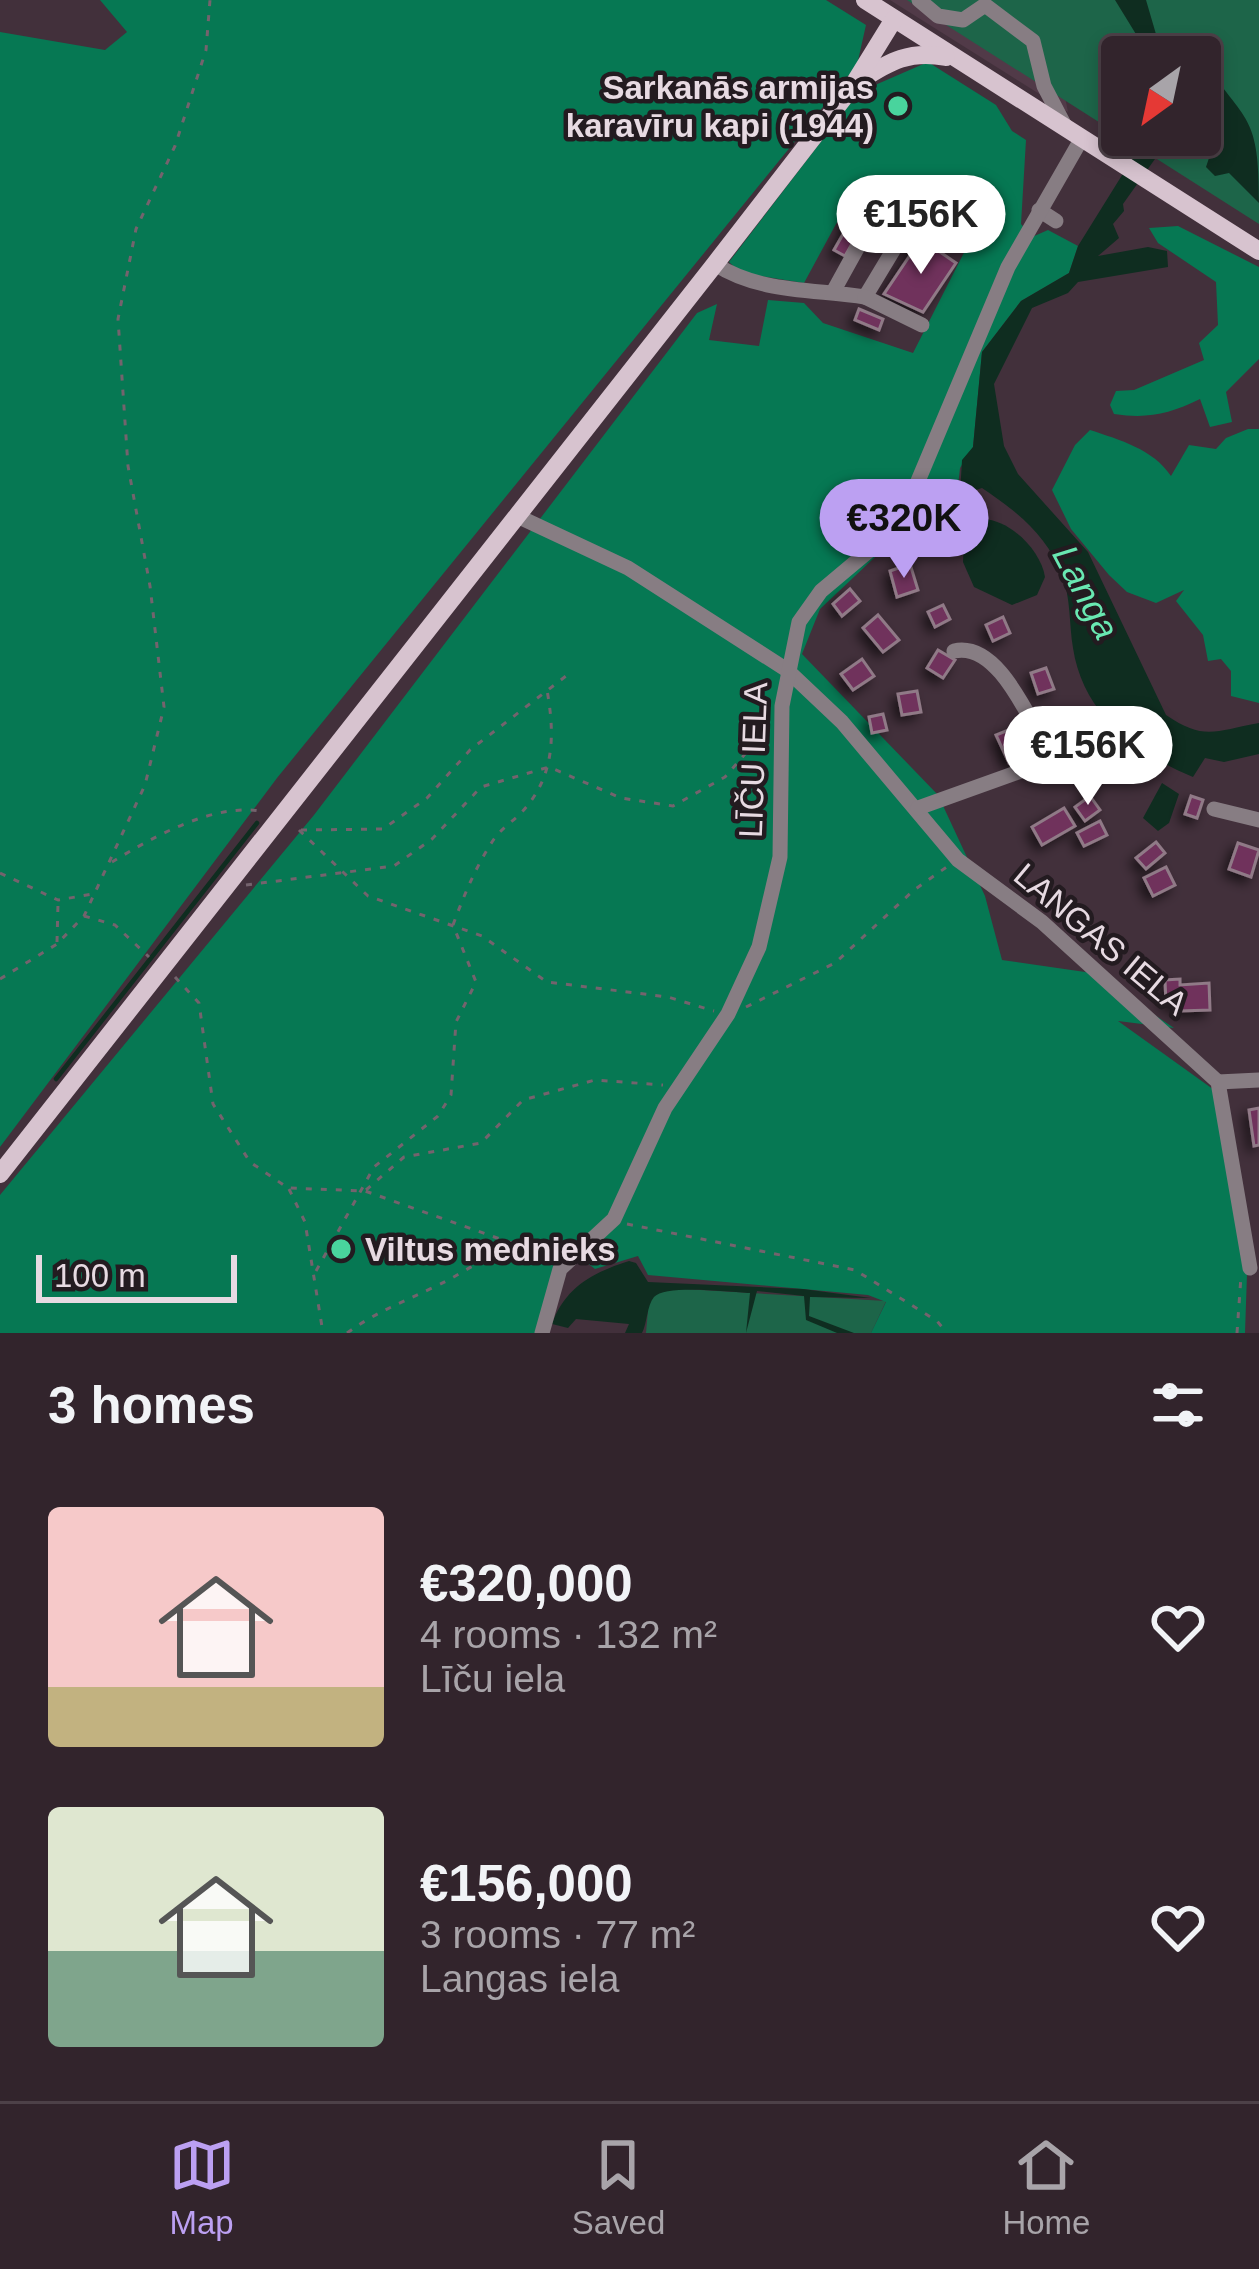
<!DOCTYPE html>
<meta charset="utf-8">
<style>
:root{--surface:#32242c;--page:#3d3038;--text:#f1f3f6;--muted:#a8a4a9;--line:#4d4148;--accent:#bca0f2}
body{margin:0;font-family:Helvetica,sans-serif;background:var(--page);color:var(--text);height:100vh;display:flex;flex-direction:column;font-size:45px;white-space:nowrap}
*{box-sizing:border-box;margin:0}
p{font-size:39px;color:var(--muted)}
.icon{flex:none;width:66px;height:66px;fill:none;stroke:currentColor;stroke-width:2;stroke-linecap:round;stroke-linejoin:round}
.map{position:relative;height:1333px;overflow:hidden}
.drawer{display:flex;flex-direction:column;background:var(--surface);flex:1}
.drawer>*{flex:none}
.needle{width:78px;rotate:213deg}
.controls{position:absolute;left:1101px;top:36px;display:grid;gap:24px}
.controls a{display:grid;place-items:center;width:120px;height:120px;border-radius:12px;background:var(--surface);box-shadow:0 6px 18px #0003,0 0 0 3px var(--line);font-size:60px}
.scale{position:absolute;left:36px;bottom:30px;width:201px;box-sizing:border-box;padding-left:12px;border:6px solid #e7dae2;border-top:0;font-size:33px;line-height:42px;white-space:nowrap;color:#e7dae2;-webkit-text-stroke:9px #231b20;paint-order:stroke}
.price{position:absolute;translate:-50% -102px;padding:0 27px;border-radius:42px;background:#fff;color:#222;font-size:39px;line-height:78px;filter:drop-shadow(0 3px 6px #0008)}
.price::after{content:'';position:absolute;left:50%;top:72px;width:36px;height:27px;margin-left:-18px;background:inherit;clip-path:polygon(0 0,100% 0,50% 100%)}
.price.selected{background:var(--accent);color:#111}
ul{padding:0;list-style:none}
li{display:flex;align-items:center;gap:36px;height:300px;padding:0 48px}
li span{display:grid;place-items:center;flex:none;width:336px;height:240px;border-radius:12px;color:#555}
li>.icon{margin-inline-start:auto}
span .icon{width:144px;height:144px;fill:#fffc;stroke-width:1}
li b{font-size:51px}
h2{display:flex;justify-content:space-between;align-items:center;height:144px;padding:0 48px;font-size:51px}
.dock{display:flex;justify-content:space-around;align-items:center;height:168px;border-top:3px solid var(--line);background:var(--surface);font-size:33px;color:var(--muted)}
.dock a{display:grid;justify-items:center;gap:6px}
.dock .selected{color:var(--accent)}
.map>svg:first-child{display:block}
</style>
<div class="map">
<svg width="1259" height="1333" viewBox="0 0 1259 1333">
<defs>
<filter id="shadow"><feDropShadow dx="-5.5" dy="5.5" stdDeviation="6" flood-color="#0009"/></filter>
</defs>
<rect width="100%" height="100%" fill="#42303b"/>
<polygon fill="#513a48" points="890,0 1016,0 1050,22 1068,112"/>
<g fill="#1d6549" fill-rule="evenodd">
<path d="M907,0H1259V224ZM1122,57H1200V135H1122Z"/>
<polygon points="650,1287 886,1301 871,1333 646,1333"/>
</g>
<g fill="#067853">
<polygon points="100,0 826,0 866,25 857,65 277,778 0,1147 0,32 105,50 127,32"/>
<polygon points="928,62 996,105 1012,131 1026,140 1021,224 1032,237 1048,230 1078,246 1069,273 1021,301 982,352 973,447 960,468 954,523 927,549 908,526 820,609 802,654 938,795 985,896 1002,960 1092,973 1174,1028 1118,1021 1217,1092 1247,1274 1245,1333 871,1333 886,1302 868,1295 648,1275 638,1256 595,1269 561,1242 544,1333 0,1333 0,1195 314,815 697,313 717,304 709,340 759,346 768,300 804,303 823,323 913,353 976,229 861,178 804,283 741,273 729,262 859,92"/>
<path d="M1178,226L1259,267V359L1226,392L1232,422L1210,427L1200,399C1169,414 1148,419 1114,414L1110,405L1116,391L1134,390L1204,360L1199,343L1218,325L1216,282L1158,243L1149,228Z"/>
<path d="M1248,429H1259V703L1231,696V671L1221,659L1208,661L1203,635L1176,601L1184,590L1156,603L1127,592L1109,575L1071,529L1052,490L1075,445L1090,430C1120,440 1153,449 1171,476L1189,445L1216,449L1226,438Z"/>
</g>
<g fill="#0f2d20">
<polygon points="1115,0 1146,0 1158,41 1194,50 1199,57 1150,57"/>
<path d="M1200,58C1248,124 1259,115 1259,203L1229,173L1215,176L1206,167L1214,143L1200,128Z"/>
<path d="M1147,135H1172L1123,204L1124,211L1113,224L1119,238L1098,256L1148,247L1167,251L1168,267L1078,282L1068,293L1032,308L994,384L1004,446L1018,474L1088,552L1166,715C1204,741 1215,731 1259,723V754L1224,762L1205,758L1193,777C1135,753 1083,714 1073,648C1069,624 1071,598 1062,575C1047,535 1015,510 982,488L960,495L962,460L973,447L982,352L1021,301L1069,273L1078,246Z"/>
<path d="M983,519C1011,520 1041,551 1045,577L1037,595L1012,605L974,587L963,562L964,539Z"/>
<polygon points="1162,783 1179,794 1169,823 1158,831 1143,818"/>
<path d="M629,1261L636,1263L648,1282L803,1289L871,1298L810,1297L809,1316L854,1333H837L806,1320L804,1296L757,1291L746,1333L750,1293C731,1292 665,1284 654,1297C647,1305 647,1324 642,1333H625L629,1324L576,1319L568,1328L552,1324C565,1287 594,1272 629,1261Z"/>
</g>
<g fill="none" stroke-linecap="round" stroke-linejoin="round">
<polyline stroke="#0f2d20" stroke-width="4.5" points="56,1079 257,823"/>
</g>
<g fill="#70305c" stroke="#907a87" stroke-width="3" filter="url(#shadow)">
<polygon points="870,187 881,193 845,256 834,250"/>
<polygon points="921,239 956,263 923,312 884,294"/>
<polygon points="859,309 883,319 879,330 855,320"/>
<polygon points="910,564 918,590 897,597 890,571"/>
<polygon points="850,589 860,601 842,616 833,604"/>
<polygon points="943,605 950,619 935,627 928,612"/>
<polygon points="878,615 899,640 883,652 863,628"/>
<polygon points="1003,617 1010,633 993,641 986,625"/>
<polygon points="938,650 955,660 943,678 927,668"/>
<polygon points="862,659 874,676 853,690 841,674"/>
<polygon points="1046,668 1054,689 1038,694 1031,673"/>
<polygon points="917,691 921,712 902,715 898,694"/>
<polygon points="883,714 887,730 872,733 869,717"/>
<polygon points="1011,729 1024,757 1009,763 996,735"/>
<polygon points="1090,796 1100,810 1085,821 1075,807"/>
<polygon points="1191,796 1203,800 1197,818 1185,814"/>
<polygon points="1064,808 1075,826 1042,845 1032,827"/>
<polygon points="1100,821 1107,835 1084,846 1077,833"/>
<polygon points="1156,842 1165,853 1146,869 1136,858"/>
<polygon points="1238,843 1259,850 1251,877 1229,869"/>
<polygon points="1166,867 1175,885 1153,896 1144,878"/>
<polygon points="1180,979 1180,985 1209,983 1210,1010 1179,1011 1179,1003 1166,1004 1165,980"/>
<polygon points="1259,1108 1259,1145 1254,1146 1249,1110"/>
</g>
<g fill="none" stroke-linecap="round" stroke-linejoin="round">
<g stroke="#74636d" stroke-width="3" stroke-dasharray="6 9" stroke-linecap="butt">
<polyline points="299,830 368,896 482,936 547,982 668,997 714,1011"/>
<polyline points="301,830 383,829 427,798 470,750 566,676"/>
<path d="M112,862C153,837 216,801 265,812"/>
<polyline points="0,873 58,900 93,894"/>
<polyline points="246,885 394,866 432,839 481,787 549,767 621,798 673,806 725,777 765,731"/>
<polyline points="84,916 115,925 149,957"/>
<polyline points="57,942 58,904"/>
<polyline points="175,977 199,1003 213,1104 250,1162 288,1188 365,1191 531,1250 555,1252"/>
<polyline points="0,979 57,944 84,916 145,785 164,707 150,586 128,466 118,319 136,229 175,146 206,50 210,0"/>
<polyline points="746,1007 835,963 914,890 948,866"/>
<polyline points="289,1189 305,1222 323,1333"/>
<polyline points="366,1190 404,1157 481,1143 523,1100 595,1080 663,1085"/>
<polyline points="627,1224 855,1270 937,1321 947,1333"/>
<path d="M316,1271L374,1167L438,1116L451,1095L456,1022L476,982L453,925C464,895 476,866 494,839C501,829 512,822 521,813C555,777 555,735 547,690"/>
<path d="M347,1333C376,1312 401,1303 432,1288C472,1270 483,1252 529,1250"/>
<polyline points="1237,1333 1241,1276"/>
</g>
<g stroke="#877d83" stroke-width="15">
<polyline points="919,0 938,16 963,20 985,5 1033,41 1044,86 1066,128"/>
<polyline points="1039,210 1056,221"/>
<path d="M715,264C759,293 814,289 865,297L912,219L881,205L833,292"/>
<polyline points="865,297 922,325"/>
<polyline points="517,516 628,568 787,670 842,722 958,860 1042,922 1218,1082 1250,1268"/>
<path d="M918,808L1035,766L1047,748C1028,718 998,641 954,651"/>
<polyline points="1214,809 1259,820"/>
<polyline points="1218,1082 1259,1080"/>
<polyline points="542,1333 560,1269 614,1219 665,1108 728,1014 759,947 780,857 782,706 799,622 821,591 883,539 905,512 1008,267 1082,138"/>
</g>
<g stroke="#d7c3cf" stroke-width="18">
<polyline points="865,0 1259,251"/>
<path d="M861,80C890,61 910,50 946,57"/>
<polyline points="0,1174 715,264 852,87 894,19"/>
</g>
</g>
<g fill="#49d49d" stroke="#231b20" stroke-width="4.5">
<circle cx="898" cy="106" r="12"/>
<circle cx="341" cy="1249" r="12"/>
</g>
<g text-anchor="middle" dominant-baseline="central" stroke-width="9" stroke-linejoin="round" paint-order="stroke">
<g font-size="33" font-weight="bold" fill="#e7dae2" stroke="#231b20" text-anchor="end">
<text x="874" y="87">Sarkanās armijas<tspan x="874" dy="38">karavīru kapi (1944)</tspan></text>
<text x="365" y="1249" text-anchor="start">Viltus mednieks</text>
</g>
<g font-size="33" fill="#e7dae2" stroke="#231b20">
<text transform="translate(753 760) rotate(-88)">LĪČU IELA</text>
<text transform="translate(1101 939) rotate(40)">LANGAS IELA</text>
</g>
<g font-size="36" font-style="italic" fill="#69e8b2" stroke="#231b20">
<text transform="translate(1086 592) rotate(62)">Langa</text>
</g>
</g>
</svg>
<div class="controls">
<a><svg class="needle" viewBox="-14 -14 28 28"><path d="M0-13l5 13h-10z" fill="#e53935"/><path d="M0 13l5-13h-10z" fill="#a8a4a9"/></svg></a>
</div>
<div class="scale">100 m</div>
<b class="price" style="left:921px;top:277px">€156K</b>
<b class="price selected" style="left:904px;top:581px">€320K</b>
<b class="price" style="left:1088px;top:808px">€156K</b>
</div>
<section class="drawer">
<h2>3 homes<svg class="icon" aria-label="filters" viewBox="0 0 24 24"><path d="M4 7h16M4 17h16"/><circle cx="9" cy="7" r="2"/><circle cx="15" cy="17" r="2"/></svg></h2>
<ul>
<li><span style="background:linear-gradient(#f6c9c9 75%,#c2b280 0)"><svg class="icon" aria-label="home" viewBox="0 0 24 24"><path d="M3 11l9-7 9 7M6 9v11h12V9"/></svg></span><div><b>€320,000</b><p>4 rooms · 132 m²</p><p>Līču iela</p></div><svg class="icon" aria-label="heart" viewBox="0 0 24 24"><path d="M12 20l-8-8c-3-5 5-10 8-4 3-6 11-1 8 4z"/></svg></li>
<li><span style="background:linear-gradient(#dfe7d0 60%,#7fa58c 0)"><svg class="icon" aria-label="home" viewBox="0 0 24 24"><path d="M3 11l9-7 9 7M6 9v11h12V9"/></svg></span><div><b>€156,000</b><p>3 rooms · 77 m²</p><p>Langas iela</p></div><svg class="icon" aria-label="heart" viewBox="0 0 24 24"><path d="M12 20l-8-8c-3-5 5-10 8-4 3-6 11-1 8 4z"/></svg></li>
</ul>
</section>
<nav class="dock">
<a class="selected"><svg class="icon" aria-label="map" viewBox="0 0 24 24"><path d="M3 6l6-2 6 2 6-2v14l-6 2-6-2-6 2zM9 4v14M15 6v14"/></svg>Map</a>
<a><svg class="icon" aria-label="saved" viewBox="0 0 24 24"><path d="M7 4h10v16l-5-4-5 4z"/></svg>Saved</a>
<a><svg class="icon" aria-label="home" viewBox="0 0 24 24"><path d="M3 11l9-7 9 7M6 9v11h12V9"/></svg>Home</a>
</nav>
